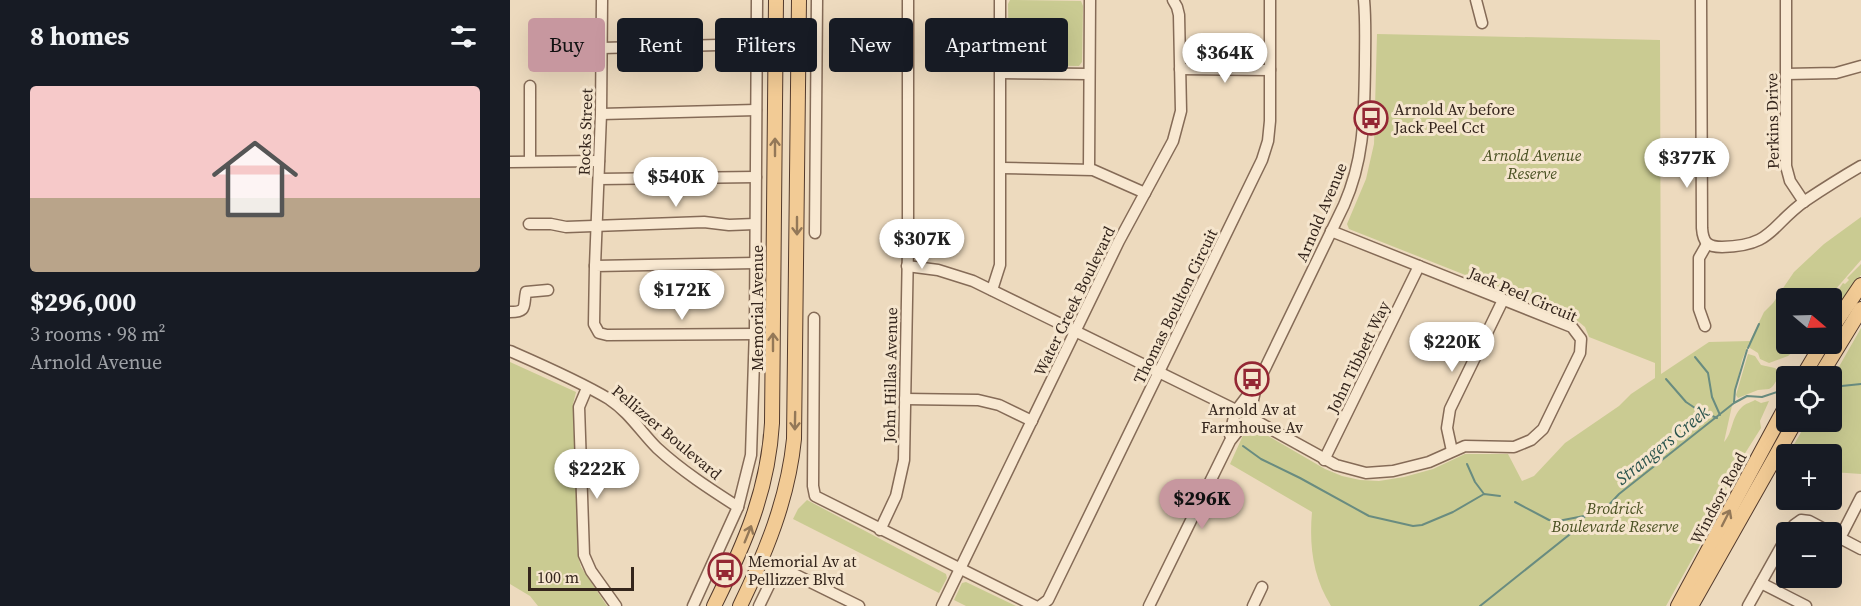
<!DOCTYPE html>
<meta charset="utf-8">
<style>
:root{--surface:#171b24;--page:#242831;--text:#f1f3f6;--muted:#9ea1a6;--accent:#c7979f}
body{margin:0;font-family:"Source Serif 4",serif;background:var(--page);color:var(--text);height:100vh;display:flex;flex-direction:column;font-size:22px;white-space:nowrap}
*{box-sizing:border-box;margin:0}
p{font-size:20px;color:var(--muted)}
.icon{flex:none;width:33px;height:33px;fill:none;stroke:currentColor;stroke-width:2;stroke-linecap:round;stroke-linejoin:round}
.map{position:relative;flex:1;overflow:hidden}
.sheet{display:flex;flex-direction:column;background:var(--surface);width:510px}
.sheet>*{flex:none}
.banner{position:absolute;left:18px;top:18px;width:570px;height:54px;display:flex;gap:12px}
.needle{width:39px;rotate:109deg}
.buttons{position:absolute;left:1266px;top:288px;display:grid;gap:12px}
.buttons a{display:grid;place-items:center;width:66px;height:66px;border-radius:6px;background:var(--surface);box-shadow:0 6px 24px #0002;font-size:30px}
.scale{position:absolute;left:18px;bottom:15px;width:106px;box-sizing:border-box;padding-left:6px;border:3px solid #34251c;border-top:0;font-size:16px;line-height:21px;white-space:nowrap;color:#34251c;-webkit-text-stroke:4px #f5e5cd;paint-order:stroke}
.price{position:absolute;translate:-50% -51px;padding:0 14px;border-radius:21px;background:#fff;color:#222;font-size:20px;line-height:39px;filter:drop-shadow(0 2px 3px #0008)}
.price::after{content:'';position:absolute;left:50%;top:36px;width:18px;height:14px;margin-left:-9px;background:inherit;clip-path:polygon(0 0,100% 0,50% 100%)}
.price.selected{background:var(--accent);color:#111}
ul{padding:0;list-style:none}
li{display:grid;align-content:center;gap:12px;height:318px;padding:0 30px}
li span{display:grid;place-items:center;height:186px;border-radius:6px;color:#555}
li>.icon{margin-inline-start:auto}
span .icon{width:108px;height:108px;fill:#fffc;stroke-width:1}
li b{font-size:26px}
h2{display:flex;justify-content:space-between;align-items:center;height:72px;padding:0 30px;font-size:26px}
.pill{padding:0 21px;border-radius:6px;background:var(--surface);box-shadow:0 6px 24px #0002;font-size:21px;line-height:54px}
.pill.selected{background:var(--accent);color:#111}
main{display:flex;flex:1;min-height:0}
.map>svg:first-child{display:block}
</style>
<main>
<section class="sheet">
<h2>8 homes<svg class="icon" aria-label="filters" viewBox="0 0 24 24"><path d="M4 7h16M4 17h16"/><circle cx="9" cy="7" r="2"/><circle cx="15" cy="17" r="2"/></svg></h2>
<ul>
<li><span style="background:linear-gradient(#f6c9c9 60%,#b9a48a 0)"><svg class="icon" aria-label="home" viewBox="0 0 24 24"><path d="M3 11l9-7 9 7M6 9v11h12V9"/></svg></span><div><b>$296,000</b><p>3 rooms · 98 m²</p><p>Arnold Avenue</p></div></li>
</ul>
</section>
<div class="map">
<svg width="1351" height="606" viewBox="0 0 1351 606">
<rect width="100%" height="100%" fill="#eddabe"/>
<g fill="#cacb92">
<polygon points="500,0 571,1 573,6 572,62 569,66 502,65 499,60 498,4"/>
<path d="M867,34L1150,40L1151,374L1199,342L1240,341L1254,312L1263,303L1284,272L1314,244L1351,217V260L1318,298H1276V344H1292L1278,356L1259,363L1250,359L1248,353L1240,348L1239,343L1232,360L1214,442C1223,433 1221,417 1232,407C1236,403 1240,403 1245,400L1251,403L1259,401L1250,421L1251,428L1227,466L1190,545L1156,606H821C803,577 799,546 802,512L720,464L735,431L746,429L815,469L832,476L850,480L869,481L894,477L923,469L955,454H998L1012,481L1024,476L1055,443L1109,406L1121,394L1145,378V363L1079,337L1075,327L1064,318L839,229L837,224L856,179L864,144Z"/>
<polygon points="1351,264 1351,275 1322,316 1322,299 1333,283 1335,284 1339,280 1337,278"/>
<polygon points="1351,328 1351,474 1322,472 1322,454 1279,453 1297,422 1322,422 1322,379"/>
<path d="M1238,354L1245,356L1251,365L1265,368L1269,371C1268,378 1265,386 1259,389L1248,390L1228,398L1226,395Z"/>
<polygon points="0,362 66,392 63,404 68,556 71,567 97,606 28,606 20,596 0,584"/>
<polygon points="297,500 436,574 437,578 429,593 283,519 288,509"/>
<polygon points="456,582 506,606 456,606 444,600 452,583"/>
</g>
<g fill="none" stroke-linecap="round" stroke-linejoin="round">
<g stroke="#698c80" stroke-width="2">
<polyline points="1238,348 1249,324"/>
<polyline points="1185,357 1198,373 1202,397 1210,415"/>
<polyline points="1156,379 1176,402 1188,410 1207,418"/>
<polyline points="1322,387 1351,384"/>
<polyline points="1224,402 1225,390 1237,350"/>
<polyline points="733,446 751,459 790,478 859,516 903,526 912,525 943,512 974,494 990,496"/>
<polyline points="957,464 965,482 974,494"/>
<polyline points="1005,502 1039,520 1048,521 1074,516"/>
<polyline points="970,606 1069,527 1076,514 1096,508 1109,494 1224,403 1237,396 1252,397 1276,389"/>
</g>
<g stroke="#856b57" stroke-width="13">
<g id="minor">
<polyline points="966,0 972,23"/>
<path d="M1191,0L1192,228C1193,243 1198,247 1212,247C1263,246 1260,226 1295,201C1313,189 1332,177 1351,166"/>
<polyline points="1276,0 1276,166 1280,181 1294,202"/>
<polyline points="92,48 247,44"/>
<polyline points="670,69 760,70"/>
<polyline points="491,73 579,74"/>
<polyline points="1276,74 1326,73 1351,66"/>
<polyline points="20,86 20,161"/>
<polyline points="91,114 246,110"/>
<polyline points="0,162 89,161"/>
<polyline points="491,168 583,170 635,193"/>
<polyline points="579,169 580,0"/>
<polyline points="89,179 246,177"/>
<polyline points="19,224 41,224 56,227 194,222 219,225 245,224"/>
<polyline points="305,233 307,0"/>
<polyline points="85,266 91,114 92,0"/>
<polyline points="397,266 428,270 463,281 726,410"/>
<polyline points="482,290 490,265 490,0"/>
<path d="M0,312C18,312 13,306 16,292L38,290"/>
<polyline points="304,318 303,486 305,496 525,606"/>
<polyline points="1195,326 1189,309 1189,258 1197,244"/>
<polyline points="245,334 97,335 89,333 84,324 85,266 245,263"/>
<path d="M0,351C32,365 69,381 99,399C119,412 131,432 147,448C172,471 200,489 228,507"/>
<polyline points="77,388 69,407 74,555 81,571 106,606"/>
<polyline points="395,399 468,400 489,405 522,421"/>
<polyline points="739,417 826,465 856,473 883,471 919,462 955,446 1004,447 1021,440 1033,429 1070,353 1071,339 1062,327 821,231"/>
<polyline points="720,435 725,412 741,391"/>
<polyline points="942,451 937,428 940,409 993,300"/>
<polyline points="814,460 909,266"/>
<polyline points="1351,497 1330,538 1351,549"/>
<polyline points="370,530 386,496 394,460 398,247 398,0"/>
<polyline points="1280,532 1284,525 1291,520 1299,521 1320,532"/>
<polyline points="1251,583 1296,606"/>
<polyline points="183,606 228,507 241,455 245,328 247,0"/>
<polyline points="249,606 263,577 273,571 280,572 349,606"/>
<polyline points="432,606 609,241 663,141 671,111 669,15 667,7 663,0"/>
<polyline points="530,606 538,600 752,160 758,141 760,121 760,0"/>
<path d="M639,606L720,441L739,417L746,387L834,205C855,157 854,115 855,65C855,43 856,21 854,0"/>
<polyline points="743,606 752,587"/>
<polyline points="1238,606 1276,538"/>
</g>
</g>
<g stroke="#533a2c" stroke-width="16">
<g id="major">
<polyline points="1322,328 1351,285"/>
<polyline points="1293,376 1312,344"/>
<polyline points="1310,376 1351,309"/>
<path d="M204,606C234,545 258,492 262,423L266,0"/>
<path d="M230,606C256,552 278,499 284,439L289,0"/>
<polyline points="1168,606 1276,406"/>
<polyline points="1181,606 1285,422"/>
</g>
</g>
<use href="#minor" stroke="#f8e8d1" stroke-width="10"/>
<use href="#major" stroke="#f2cb95" stroke-width="14"/>
</g>
<defs><path id="oneway-shaft" d="M-6 0H5M1.5-3L5.5 0L1.5 3" fill="none" stroke-width="1.6" stroke-linecap="round" stroke-linejoin="round" transform="scale(1.5)"/></defs>
<g stroke="#937858">
<use href="#oneway-shaft" transform="translate(265 147) rotate(-90)"/>
<use href="#oneway-shaft" transform="translate(287 226) rotate(90)"/>
<use href="#oneway-shaft" transform="translate(263 342) rotate(-90)"/>
<use href="#oneway-shaft" transform="translate(285 421) rotate(91)"/>
<use href="#oneway-shaft" transform="translate(1216 518) rotate(-63)"/>
<use href="#oneway-shaft" transform="translate(238 534) rotate(-68)"/>
</g>
<defs>
<g id="bus-ring" transform="scale(1.725)"><circle r="9.5" fill="#f5e5cd" stroke="#942734" stroke-width="1.5"/><path d="M-5-6H5V4H4V6H2V4H-2V6H-4V4H-5ZM-3.5-4V0h7V-4ZM-3.5 1.2v1.5H-2V1.2ZM2 1.2v1.5H3.5V1.2Z" fill="#942734"/></g>
</defs>
<g fill-rule="evenodd">
<use href="#bus-ring" x="861" y="118"/>
<use href="#bus-ring" x="742" y="379"/>
<use href="#bus-ring" x="215" y="570"/>
</g>
<g text-anchor="middle" dominant-baseline="central" stroke-width="6" stroke-linejoin="round" paint-order="stroke">
<g font-size="16" fill="#34251c" stroke="#f5e5cd" text-anchor="start">
<text x="884" y="109">Arnold Av before<tspan x="884" dy="18">Jack Peel Cct</tspan></text>
<text x="742" y="409" text-anchor="middle">Arnold Av at<tspan x="742" dy="18">Farmhouse Av</tspan></text>
<text x="238" y="561">Memorial Av at<tspan x="238" dy="18">Pellizzer Blvd</tspan></text>
</g>
<g font-size="16" fill="#34251c" stroke="#f5e5cd">
<text transform="translate(1262 121) rotate(-91)">Perkins Drive</text>
<text transform="translate(75 132) rotate(-88)">Rocks Street</text>
<text transform="translate(811 212) rotate(-67)">Arnold Avenue</text>
<text transform="translate(1013 294) rotate(23)">Jack Peel Circuit</text>
<text transform="translate(564 301) rotate(-64)">Water Creek Boulevard</text>
<text transform="translate(665 306) rotate(-64)">Thomas Boulton Circuit</text>
<text transform="translate(247 308) rotate(-90)">Memorial Avenue</text>
<text transform="translate(848 357) rotate(-64)">John Tibbett Way</text>
<text transform="translate(380 375) rotate(-89)">John Hillas Avenue</text>
<text transform="translate(157 432) rotate(40)">Pellizzer Boulevard</text>
<text transform="translate(1208 498) rotate(-62)">Windsor Road</text>
</g>
<g font-size="16" font-style="italic" fill="#4a5122" stroke="#f5e5cd">
<text x="1022" y="155">Arnold Avenue<tspan x="1022" dy="18">Reserve</tspan></text>
<text x="1105" y="508">Brodrick<tspan x="1105" dy="18">Boulevarde Reserve</tspan></text>
</g>
<g font-size="18" font-style="italic" fill="#2b544d" stroke="#f5e5cd">
<text transform="translate(1152 445) rotate(-39)">Strangers Creek</text>
</g>
</g>
</svg>
<div class="buttons">
<a><svg class="needle" viewBox="-14 -14 28 28"><path d="M0-13l5 13h-10z" fill="#e53935"/><path d="M0 13l5-13h-10z" fill="#9ea1a6"/></svg></a>
<a><svg class="icon" aria-label="locate" viewBox="0 0 24 24"><circle cx="12" cy="12" r="6"/><path d="M12 2v4M12 18v4M2 12h4M18 12h4"/></svg></a>
<a>+</a>
<a>−</a>
</div>
<div class="scale">100 m</div>
<b class="price" style="left:715px;top:84px">$364K</b>
<b class="price" style="left:1177px;top:189px">$377K</b>
<b class="price" style="left:166px;top:208px">$540K</b>
<b class="price" style="left:412px;top:270px">$307K</b>
<b class="price" style="left:172px;top:321px">$172K</b>
<b class="price" style="left:942px;top:373px">$220K</b>
<b class="price" style="left:87px;top:500px">$222K</b>
<b class="price selected" style="left:692px;top:530px">$296K</b>
<div class="banner">
<a class="pill selected">Buy</a>
<a class="pill">Rent</a>
<a class="pill">Filters</a>
<a class="pill">New</a>
<a class="pill">Apartment</a>
</div>
</div>
</main>
